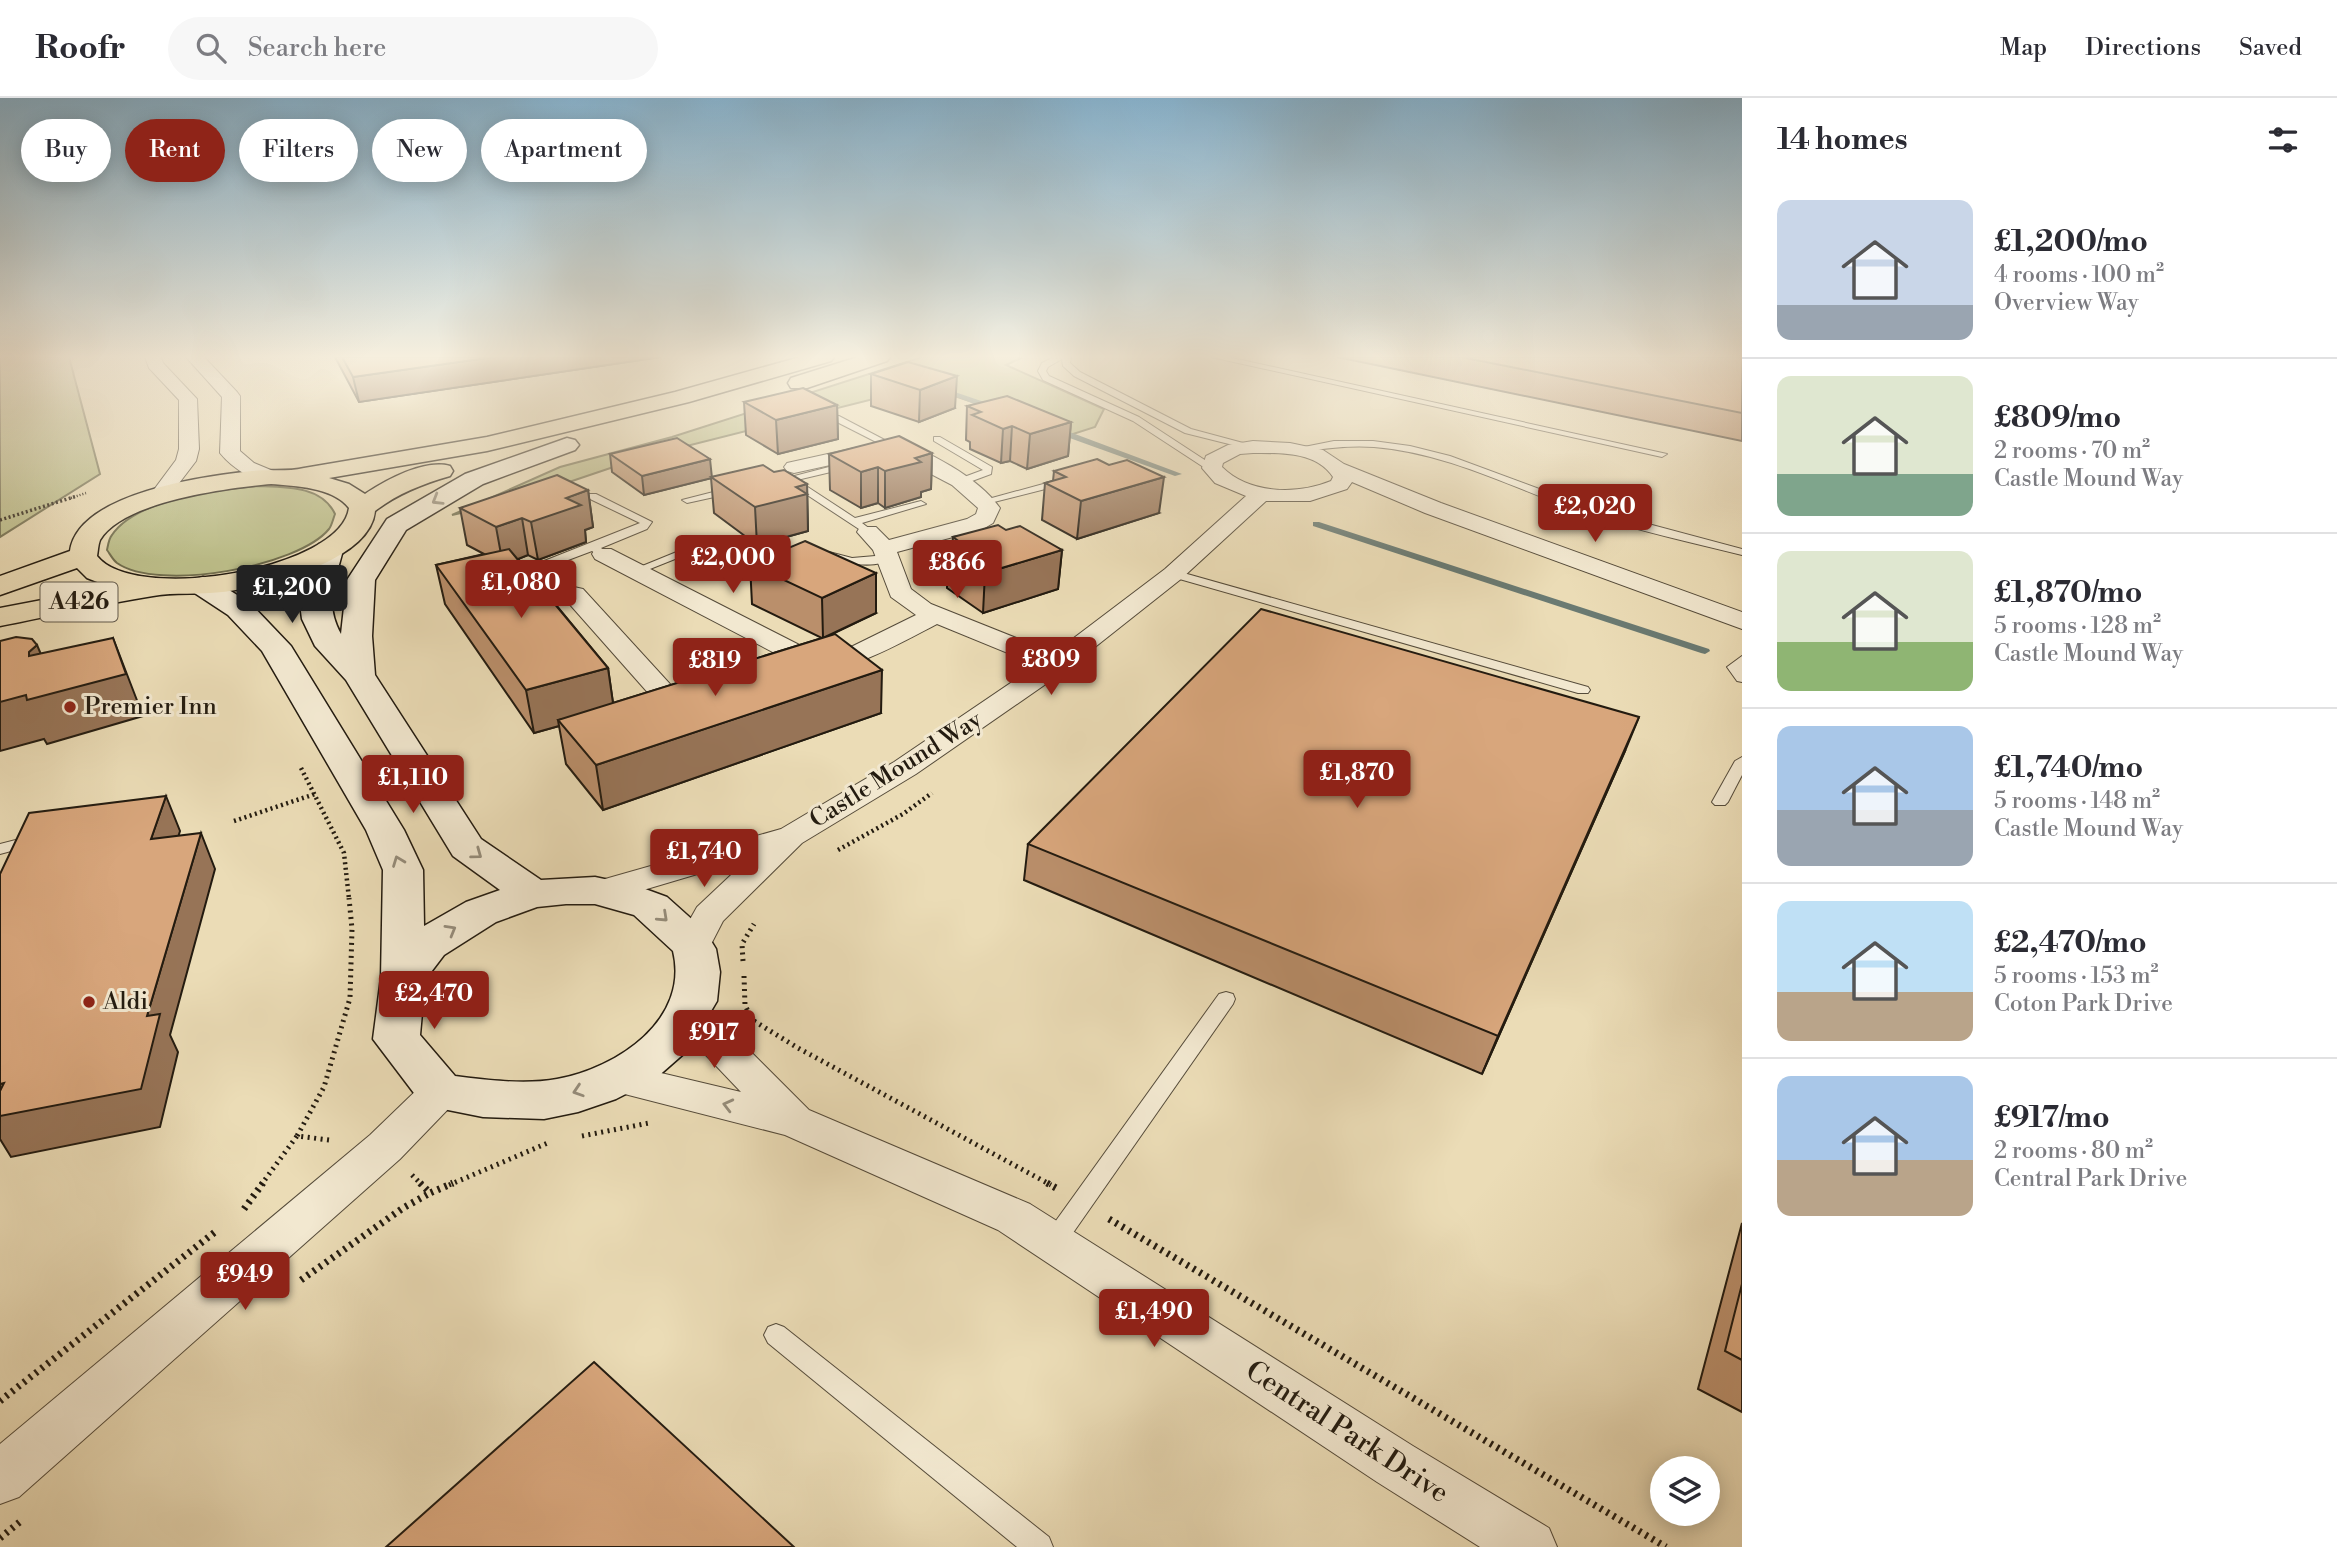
<!DOCTYPE html>
<meta charset="utf-8">
<style>
:root{--surface:#fff;--page:#f7f7f7;--text:#2b2b33;--muted:#7c7c81;--line:#e1e1e2;--accent:#8f2418}
body{margin:0;font-family:"Libre Bodoni",serif;background:var(--page);color:var(--text);height:100vh;display:flex;flex-direction:column;font-size:26px;white-space:nowrap}
*{box-sizing:border-box;margin:0}
p{font-size:23px;color:var(--muted)}
.icon{flex:none;width:38px;height:38px;fill:none;stroke:currentColor;stroke-width:2;stroke-linecap:round;stroke-linejoin:round}
.map{position:relative;flex:1;overflow:hidden}
.sheet{display:flex;flex-direction:column;background:var(--surface);width:595px}
.sheet>*{flex:none}
.top-card{position:absolute;left:21px;top:21px;width:665px;height:63px;display:flex;gap:14px}
.tools{position:absolute;left:1650px;top:1358px;display:grid;gap:14px}
.tools a{display:grid;place-items:center;width:70px;height:70px;border-radius:50%;background:var(--surface);box-shadow:0 4px 18px #0003;font-size:35px}
.price{position:absolute;translate:-50% -60px;padding:0 16px;border-radius:7px;background:var(--accent);color:#fff;font-size:23px;line-height:46px;filter:drop-shadow(0 2px 4px #0008)}
.price::after{content:'';position:absolute;left:50%;top:42px;width:21px;height:16px;margin-left:-10px;background:inherit;clip-path:polygon(0 0,100% 0,50% 100%)}
.price.selected{background:#222;color:#fff}
ul{padding:0;list-style:none}
li{display:flex;align-items:center;gap:21px;height:175px;padding:0 35px}
li+li{border-top:2px solid var(--line)}
li span{display:grid;place-items:center;flex:none;width:196px;height:140px;border-radius:14px;color:#555}
li>.icon{margin-inline-start:auto}
span .icon{width:84px;height:84px;fill:#fffc;stroke-width:1}
li b{font-size:30px}
h2{display:flex;justify-content:space-between;align-items:center;height:84px;padding:0 35px;font-size:30px}
.tag{padding:0 24px;border-radius:32px;background:var(--surface);box-shadow:0 4px 18px #0003;font-size:24px;line-height:63px}
.tag.selected{background:var(--accent);color:#fff}
header{display:flex;align-items:center;gap:42px;box-sizing:border-box;height:98px;padding:0 35px;background:var(--surface);border-bottom:2px solid var(--line)}
header strong{font-size:33px}
nav{display:flex;gap:38px;margin-inline-start:auto;font-size:24px}
.search{width:490px;height:63px;background:var(--page);display:flex;align-items:center;gap:18px;box-sizing:border-box;padding:0 24px;border-radius:38px;color:var(--muted);font-size:26px}
main{display:flex;flex:1;min-height:0}
.map>svg:first-child{display:block}
</style>
<header>
<strong>Roofr</strong>
<div class="search"><svg class="icon" aria-label="search" viewBox="0 0 24 24"><circle cx="10" cy="10" r="6"/><path d="M15 15l6 6"/></svg>Search here</div>
<nav><a>Map</a><a>Directions</a><a>Saved</a></nav>
</header>
<main>
<div class="map">
<svg width="1742" height="1449" viewBox="0 0 1742 1449">
<rect width="100%" height="100%" fill="#ebdcb6"/>
<filter id="stains"><feTurbulence type="fractalNoise" baseFrequency=".00286" numOctaves="4"/><feColorMatrix values="0 0 0 0 .2 0 0 0 0 .09 0 0 0 0 .02 0 0 0 .5 -.17"/></filter>
<radialGradient id="worn" r=".72"><stop offset=".6" stop-color="#630" stop-opacity="0"/><stop offset="1" stop-color="#630" stop-opacity=".3"/></radialGradient>
<g fill="#bdbf8a" stroke="#706d4d" stroke-width="2">
<polygon points="0,259 69,259 100,376 0,439"/>
<polygon points="922,259 1023,259 1006,267 1104,311 1095,329 1070,337 925,288 643,359 510,404 452,417 560,369 672,339"/>
<path d="M258,388C286,389 322,388 335,416C333,421 332,427 329,431C298,469 158,494 117,465C113,462 110,456 107,452C108,447 109,440 112,437C136,401 219,391 258,388Z"/>
</g>
<g fill="none" stroke-linecap="round" stroke-linejoin="round">
<g fill="#6a7a72" fill-rule="evenodd">
<polygon points="940,289 999,309 1000,311 993,313 938,292 938,290"/>
<polygon points="1053,330 1059,330 1182,376 1175,378 1053,334"/>
<polygon points="1313,424 1319,424 1709,551 1710,553 1705,556 1701,555 1313,428"/>
</g>
<g stroke="#554b3a" stroke-width="2">
<g id="lane">
<polygon points="1054,259 1071,259 1070,265 1080,274 1191,331 1258,349 1253,352 1185,335 1074,278 1063,268 1062,261 1048,269 1046,273 1049,278 1139,319 1217,370 1208,372 1133,323 1043,282 1038,273 1042,265"/>
<polygon points="1211,259 1228,259 1667,356 1662,359"/>
<polygon points="833,318 839,318 896,348 888,350 833,322"/>
<polygon points="934,339 940,339 992,369 991,376 964,386 956,386 956,382 983,372 934,343"/>
<path d="M1334,343H1373L1410,348L1450,358L1596,412L1742,451V457C1690,444 1638,433 1587,416C1517,392 1449,355 1374,349C1347,347 1321,351 1294,355L1289,352Z"/>
<polygon points="848,364 852,365 852,369 797,382 855,420 921,403 926,406 862,425 874,434 868,437 783,381"/>
<polygon points="1065,380 1070,383 1069,385 986,406 981,403"/>
<polygon points="733,389 738,392 737,394 687,405 682,402"/>
<polygon points="588,396 596,396 652,424 647,431 601,450 609,456 607,458 599,458 592,453 531,476 506,479 506,475 524,471 640,425 588,400"/>
<polygon points="711,440 717,443 715,445 640,475 636,477 630,473"/>
<path d="M829,454L852,460L887,457L893,460C875,472 844,465 825,459L823,457Z"/>
<polygon points="1173,472 1588,589 1590,592 1588,595 1578,595 1169,478 1169,474"/>
<polygon points="1742,558 1742,584 1737,583 1727,569"/>
<polygon points="1742,659 1742,677 1728,704 1725,707 1715,707 1712,704 1735,663"/>
<polygon points="35,737 41,739 43,742 41,745 0,756 0,746"/>
<polygon points="1226,894 1233,896 1235,901 1233,906 1061,1152 1053,1155 1045,1152 1042,1145 1045,1138 1219,896"/>
<polygon points="776,1226 784,1229 1049,1439 1053,1449 1017,1449 768,1245 764,1237 768,1229"/>
</g>
</g>
<g stroke="#554b3a" stroke-width="2">
<g id="street">
<polygon points="145,259 161,259 163,265 197,301 199,351 196,363 167,401 153,401 150,397 176,362 179,351 179,302 149,270"/>
<path d="M186,259H204L237,294L240,298V353L254,365L278,375L281,379L278,383C258,388 232,370 220,355L222,299Z"/>
<path d="M891,342C927,351 979,380 1000,410L993,425L983,431L897,454L911,491L931,506L1054,555L1165,471L1246,398L1215,385L1202,370L1206,358L1228,347L1253,343L1290,345L1323,352L1344,366L1441,405L1742,514V531L1425,415L1352,384L1347,391L1310,403H1266L1181,481L1066,572L916,676L802,745L723,823L706,856L693,860L680,856L675,848L697,809L748,761L603,804L591,801L586,793L591,785L781,731L894,664L1037,567L937,526C906,542 841,580 807,572L595,461L592,456L595,451H611L819,557L853,548L916,517L891,499L873,452L857,434L860,429H876L889,442L967,421L976,416L978,410L952,387L889,354L794,375L787,373L784,369L787,365ZM1253,355C1280,355 1316,353 1333,379L1331,383C1297,397 1249,396 1222,369L1223,365L1240,356Z"/>
<path d="M574,489L583,491L680,597L694,594L704,596L708,602C700,614 678,617 665,614L565,501L562,496L565,491Z"/>
<polygon points="687,906 700,910 729,932 809,1012 1030,1106 1413,1348 1549,1430 1557,1449 1480,1449 1377,1384 998,1132 785,1037 605,991 599,980 605,969 619,965 741,994 701,952 674,930 668,920 674,910"/>
<polygon points="440,979 454,983 460,994 454,1005 400,1061 19,1399 0,1406 0,1346 370,1037 426,983"/>
</g>
</g>
<g stroke="#231b10" stroke-width="3">
<path id="secondary" d="M567,340L575,342L579,347L575,352L483,386L406,432L375,482L372,538L375,577L481,741L541,782L595,779L637,788L667,799L705,833L716,851L720,874L717,903L688,952L655,981L616,1001L578,1014L544,1021L483,1019L423,1007L373,941L381,880L383,772L366,732L262,553L228,517L193,494L188,488L193,482L203,479L213,482L250,505L291,548L404,732L423,772L424,828L466,804L500,792L453,758L346,582L315,548L302,521L300,506L315,452L319,446L329,444L339,446L343,452C335,484 324,506 341,536L347,482L387,421L465,376ZM566,806H595L634,817L673,853C690,922 617,970 557,981C524,987 488,982 455,978L420,937L425,882L444,857L496,824L537,809Z"/>
</g>
<g stroke="#231b10" stroke-width="3">
<g id="highway">
<path d="M800,259H834L831,263L689,304L487,353L329,380L349,386L365,396C386,382 424,361 450,368L453,373L450,378C422,386 397,396 375,413C370,464 263,489 222,494C199,497 175,494 153,498C102,506 51,518 0,528V510L110,489L87,480L77,470L0,497V478L70,453C78,395 205,378 252,373C270,371 287,374 304,370L487,339L675,294ZM271,386C295,388 333,389 349,410C341,472 134,506 97,458C98,453 98,447 100,442C123,403 229,390 271,386Z"/>
<polygon points="858,259 890,259 887,263 807,290 791,290 788,285 791,280"/>
</g>
</g>
<polyline stroke="#231b10" stroke-width="2.5" stroke-dasharray="1 2" stroke-linecap="butt" points="71,400 86,395"/>
<polyline stroke="#231b10" stroke-width="3.5" stroke-dasharray="2 2.5" stroke-linecap="butt" points="0,422 77,398"/>
<g stroke="#231b10" stroke-width="4.5" stroke-dasharray="2 3.5" stroke-linecap="butt">
<polyline points="301,670 344,755 349,801"/>
<polyline points="234,723 315,696"/>
<polyline points="838,752 903,716 932,695"/>
</g>
<g stroke="#231b10" stroke-width="5" stroke-dasharray="2 4.5" stroke-linecap="butt">
<polyline points="743,863 742,846 754,826"/>
<polyline points="744,878 745,907 752,922 750,923"/>
<polyline points="754,923 798,950 1051,1087"/>
<polyline points="582,1038 649,1025"/>
<polyline points="329,1042 297,1038 324,989 350,900 352,831 349,800"/>
<polyline points="412,1077 422,1087"/>
<polyline points="261,1087 297,1038"/>
<polyline points="449,1087 550,1044"/>
</g>
<g stroke="#231b10" stroke-width="7" stroke-dasharray="2.5 5" stroke-linecap="butt">
<polyline points="420,1085 430,1095 453,1085"/>
<polyline points="1047,1085 1056,1090"/>
<polyline points="244,1111 263,1085"/>
<polyline points="1109,1121 1666,1449"/>
<polyline points="301,1182 403,1110 430,1095"/>
<polyline points="0,1303 215,1134"/>
<polyline points="0,1440 21,1423"/>
</g>
<use href="#lane" fill="#f2e8d0" fill-rule="evenodd"/>
<use href="#street" fill="#f2e8d0" fill-rule="evenodd"/>
<use href="#secondary" fill="#f2e8d0" fill-rule="evenodd"/>
<use href="#highway" fill="#ebdcb6" fill-rule="evenodd"/>
</g>
<g fill="#ba8f6b" stroke="#231b10" stroke-width="2">
<polygon points="335,259 661,259 359,304"/>
<polygon points="1337,259 1742,259 1742,343"/>
<polygon points="908,264 955,310 919,324 871,308 871,276"/>
<polygon points="744,304 837,307 838,341 778,356 746,337"/>
<polygon points="967,308 1071,324 1068,358 1027,371 1010,363 1001,365 970,351 970,344 966,342"/>
<polygon points="932,355 931,391 921,394 921,399 885,410 878,405 861,410 830,392 829,356"/>
<polygon points="610,356 712,379 774,374 807,386 808,433 757,447 714,415 711,380 644,397 612,374"/>
<polygon points="1054,373 1159,415 1077,441 1042,422 1045,385 1053,383"/>
<polygon points="588,392 593,429 585,432 586,444 538,462 528,457 518,461 608,570 613,605 822,540 752,506 750,466 876,515 824,540 881,615 603,712 566,666 559,628 534,635 445,506 436,467 484,456 467,447 460,410"/>
<polygon points="1006,432 1062,452 1058,491 983,515 947,490 948,451 952,450 953,439"/>
<polygon points="1625,653 1482,976 1024,782 1028,746"/>
<polygon points="1742,1125 1742,1314 1698,1291"/>
</g>
<g fill="#977457" stroke="#231b10" stroke-width="2">
<polygon points="494,259 661,259 359,304 353,279"/>
<polygon points="957,278 955,310 919,324 920,292"/>
<polygon points="837,307 838,341 778,356 776,322"/>
<polygon points="1071,324 1068,358 1027,371 1030,336"/>
<polygon points="1012,328 1010,363 1001,365 1003,331"/>
<polygon points="932,355 931,391 921,394 921,399 885,410 885,373 915,360"/>
<polygon points="710,361 712,380 644,397 642,378"/>
<polygon points="878,369 878,405 861,410 861,374"/>
<polygon points="1164,379 1159,415 1077,441 1081,403"/>
<polygon points="807,386 808,433 757,447 755,409 796,389"/>
<polygon points="588,392 593,429 585,432 586,444 538,462 531,424 566,400"/>
<polygon points="522,420 528,457 503,467 496,429"/>
<polygon points="1062,452 1058,491 983,515 985,475"/>
<polygon points="876,475 876,515 823,540 822,500"/>
<polygon points="113,540 143,618 47,646 44,641 0,653 0,604 29,558 29,554 37,547 55,589"/>
<polygon points="608,570 614,612 558,622 559,628 534,635 526,592"/>
<polygon points="882,572 881,615 603,712 596,667"/>
<polygon points="1639,619 1625,653 1482,976 1498,938"/>
<polygon points="166,698 180,733 166,777 151,741"/>
<polygon points="201,735 215,771 170,937 178,954 160,1029 11,1059 0,1041 0,986 147,918"/>
</g>
<g fill="#d8a67c" stroke="#231b10" stroke-width="2">
<polygon points="342,259 494,259 353,279"/>
<polygon points="1461,259 1742,259 1742,315"/>
<polygon points="908,264 957,278 920,292 871,276"/>
<polygon points="803,290 837,307 776,322 744,304"/>
<polygon points="1007,298 1071,324 1030,336 1012,328 1003,331 972,317 981,314 967,308"/>
<polygon points="899,338 932,355 915,360 921,364 885,373 878,369 861,374 829,356"/>
<polygon points="677,340 710,361 642,378 610,356"/>
<polygon points="1097,361 1109,367 1127,362 1164,379 1081,403 1045,385 1066,379 1054,373"/>
<polygon points="763,367 774,374 784,372 807,386 796,389 807,396 755,409 711,379"/>
<polygon points="557,377 588,392 566,400 581,407 531,424 522,420 496,429 460,410"/>
<polygon points="998,427 1006,432 1020,428 1062,452 985,475 948,451 964,447 953,439"/>
<polygon points="805,443 876,475 822,500 750,466"/>
<polygon points="509,451 608,570 526,592 436,467"/>
<polygon points="1261,511 1639,619 1498,938 1028,746"/>
<polygon points="835,536 882,572 596,667 558,622"/>
<polygon points="16,539 32,541 37,547 29,554 29,558 113,540 126,576 27,602 26,597 0,604 0,543"/>
<polygon points="166,698 151,741 201,735 147,918 160,916 141,991 0,1018 0,993 4,985 0,986 0,776 29,715"/>
<polygon points="1742,1186 1742,1262 1725,1253"/>
<polygon points="594,1264 794,1449 386,1449"/>
</g>
<defs><path id="oneway-chevron" d="M-2-3.5L2.5 0L-2 3.5" fill="none" stroke-width="1.6" stroke-linecap="round" stroke-linejoin="round" transform="scale(1.75)"/></defs>
<g stroke="#958c7a">
<use href="#oneway-chevron" transform="translate(437 402) rotate(149)"/>
<use href="#oneway-chevron" transform="translate(477 756) rotate(36)"/>
<use href="#oneway-chevron" transform="translate(398 763) rotate(-111)"/>
<use href="#oneway-chevron" transform="translate(663 819) rotate(43)"/>
<use href="#oneway-chevron" transform="translate(451 832) rotate(-30)"/>
<use href="#oneway-chevron" transform="translate(578 993) rotate(162)"/>
<use href="#oneway-chevron" transform="translate(728 1007) rotate(-166)"/>
</g>
<linearGradient id="sky" x2="0" y2="1"><stop stop-color="#88b6d3"/><stop offset="0.56" stop-color="#f6efde"/><stop offset="1" stop-color="#f6efde" stop-opacity="0"/></linearGradient>
<rect width="1742" height="462" fill="url(#sky)"/>
<g fill="#8f2418" stroke="#f2e8d0" stroke-width="2.5">
<circle cx="70" cy="609" r="7"/>
<circle cx="89" cy="904" r="7"/>
</g>
<g text-anchor="middle" dominant-baseline="central" stroke-width="6" stroke-linejoin="round" paint-order="stroke">
<rect fill="#f2e8d0" stroke="#61584a" stroke-width="2" x="40.5" y="484.5" width="77" height="39" rx="5"/>
<g font-size="23" font-weight="bold" fill="#231b10">
<text x="79" y="504">A426</text>
</g>
<g font-size="24" fill="#231b10" stroke="#f2e8d0" text-anchor="start">
<text x="84" y="609">Premier Inn</text>
<text x="103" y="904">Aldi</text>
</g>
<g font-size="24" fill="#231b10" stroke="#f2e8d0">
<text transform="translate(896 672) rotate(-32)">Castle Mound Way</text>
</g>
<g font-size="28" fill="#231b10" stroke="#f2e8d0">
<text transform="translate(1347 1334) rotate(33)">Central Park Drive</text>
</g>
</g>
<rect width="100%" height="100%" filter="url(#stains)"/>
<rect width="100%" height="100%" fill="url(#worn)"/>
</svg>
<div class="tools">
<a><svg class="icon" aria-label="layers" viewBox="0 0 24 24"><path d="M12 4l9 5-9 5-9-5zM3 14l9 5 9-5"/></svg></a>
</div>
<b class="price" style="left:1595px;top:446px">£2,020</b>
<b class="price" style="left:733px;top:497px">£2,000</b>
<b class="price" style="left:957px;top:502px">£866</b>
<b class="price" style="left:521px;top:522px">£1,080</b>
<b class="price selected" style="left:292px;top:527px">£1,200</b>
<b class="price" style="left:1051px;top:599px">£809</b>
<b class="price" style="left:715px;top:600px">£819</b>
<b class="price" style="left:1357px;top:712px">£1,870</b>
<b class="price" style="left:413px;top:717px">£1,110</b>
<b class="price" style="left:704px;top:791px">£1,740</b>
<b class="price" style="left:434px;top:933px">£2,470</b>
<b class="price" style="left:714px;top:972px">£917</b>
<b class="price" style="left:245px;top:1214px">£949</b>
<b class="price" style="left:1154px;top:1251px">£1,490</b>
<div class="top-card">
<a class="tag">Buy</a>
<a class="tag selected">Rent</a>
<a class="tag">Filters</a>
<a class="tag">New</a>
<a class="tag">Apartment</a>
</div>
</div>
<section class="sheet">
<h2>14 homes<svg class="icon" aria-label="filters" viewBox="0 0 24 24"><path d="M4 7h16M4 17h16"/><circle cx="9" cy="7" r="2"/><circle cx="15" cy="17" r="2"/></svg></h2>
<ul>
<li><span style="background:linear-gradient(#c9d6e8 75%,#9aa5b1 0)"><svg class="icon" aria-label="home" viewBox="0 0 24 24"><path d="M3 11l9-7 9 7M6 9v11h12V9"/></svg></span><div><b>£1,200/mo</b><p>4 rooms · 100 m²</p><p>Overview Way</p></div></li>
<li><span style="background:linear-gradient(#dfe7d0 70%,#7fa58c 0)"><svg class="icon" aria-label="home" viewBox="0 0 24 24"><path d="M3 11l9-7 9 7M6 9v11h12V9"/></svg></span><div><b>£809/mo</b><p>2 rooms · 70 m²</p><p>Castle Mound Way</p></div></li>
<li><span style="background:linear-gradient(#dfe7d0 65%,#8fb573 0)"><svg class="icon" aria-label="home" viewBox="0 0 24 24"><path d="M3 11l9-7 9 7M6 9v11h12V9"/></svg></span><div><b>£1,870/mo</b><p>5 rooms · 128 m²</p><p>Castle Mound Way</p></div></li>
<li><span style="background:linear-gradient(#a9c7e8 60%,#9aa5b1 0)"><svg class="icon" aria-label="home" viewBox="0 0 24 24"><path d="M3 11l9-7 9 7M6 9v11h12V9"/></svg></span><div><b>£1,740/mo</b><p>5 rooms · 148 m²</p><p>Castle Mound Way</p></div></li>
<li><span style="background:linear-gradient(#bfe0f5 65%,#b9a48a 0)"><svg class="icon" aria-label="home" viewBox="0 0 24 24"><path d="M3 11l9-7 9 7M6 9v11h12V9"/></svg></span><div><b>£2,470/mo</b><p>5 rooms · 153 m²</p><p>Coton Park Drive</p></div></li>
<li><span style="background:linear-gradient(#a9c7e8 60%,#b9a48a 0)"><svg class="icon" aria-label="home" viewBox="0 0 24 24"><path d="M3 11l9-7 9 7M6 9v11h12V9"/></svg></span><div><b>£917/mo</b><p>2 rooms · 80 m²</p><p>Central Park Drive</p></div></li>
</ul>
</section>
</main>
